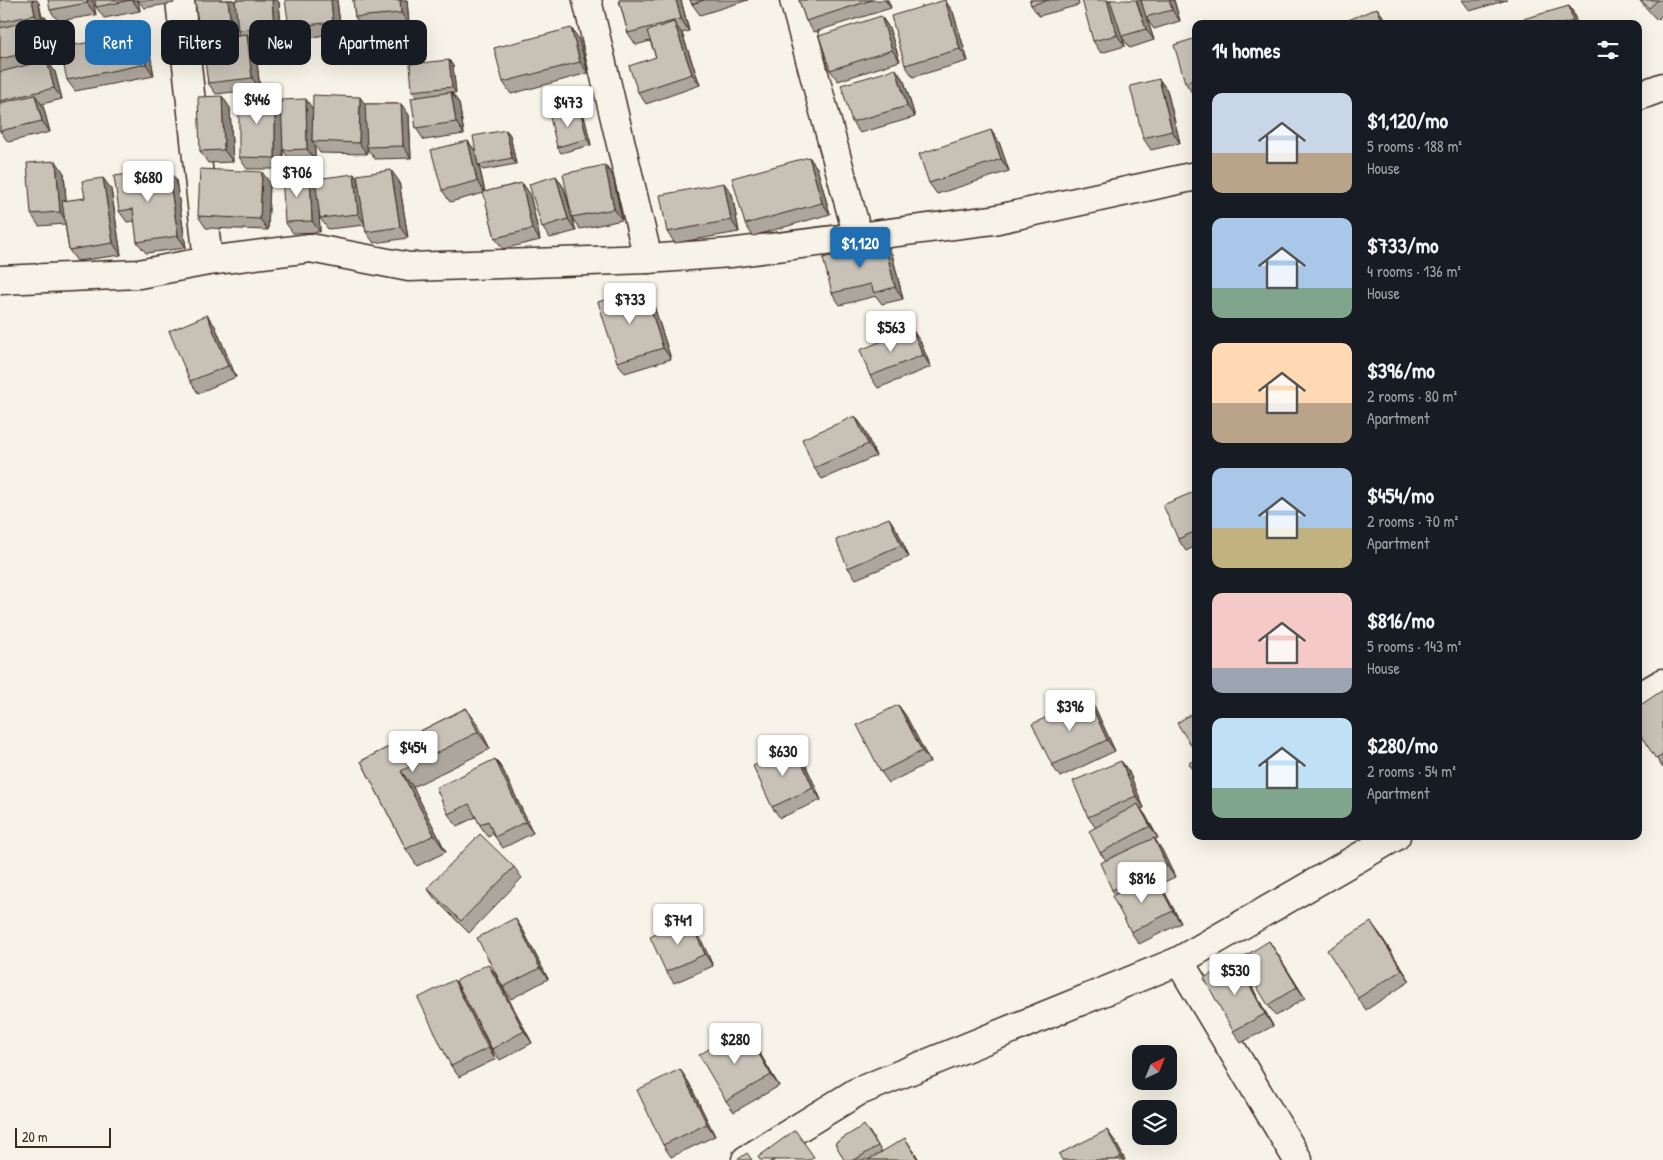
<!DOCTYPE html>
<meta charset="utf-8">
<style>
:root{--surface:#171b24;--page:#242831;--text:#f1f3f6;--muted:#9ea1a6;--accent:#1f6fb2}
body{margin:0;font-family:"Patrick Hand",sans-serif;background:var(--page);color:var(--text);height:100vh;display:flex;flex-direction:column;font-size:19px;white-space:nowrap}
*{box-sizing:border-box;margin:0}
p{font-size:16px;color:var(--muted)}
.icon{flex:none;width:28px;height:28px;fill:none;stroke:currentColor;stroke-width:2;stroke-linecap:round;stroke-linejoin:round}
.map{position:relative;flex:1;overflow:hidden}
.drawer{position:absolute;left:1192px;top:20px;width:450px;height:820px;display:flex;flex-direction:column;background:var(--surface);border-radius:10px;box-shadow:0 5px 20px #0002}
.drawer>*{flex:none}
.banner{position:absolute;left:15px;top:20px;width:475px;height:45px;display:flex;gap:10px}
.needle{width:32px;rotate:43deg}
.buttons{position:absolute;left:1132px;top:1045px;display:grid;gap:10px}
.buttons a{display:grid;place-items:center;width:45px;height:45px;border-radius:10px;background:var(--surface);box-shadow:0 5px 20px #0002;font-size:25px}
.scale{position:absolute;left:15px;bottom:12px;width:96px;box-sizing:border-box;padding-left:5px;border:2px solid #3b2a1e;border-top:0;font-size:14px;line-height:18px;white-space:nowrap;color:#3b2a1e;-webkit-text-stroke:4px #f7f3e8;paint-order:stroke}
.price{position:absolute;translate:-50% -42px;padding:0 11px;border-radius:5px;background:#fff;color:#222;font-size:16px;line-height:32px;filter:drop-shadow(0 1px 2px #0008)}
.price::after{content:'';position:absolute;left:50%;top:30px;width:15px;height:11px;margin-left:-8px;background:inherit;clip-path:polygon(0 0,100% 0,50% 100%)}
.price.active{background:var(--accent);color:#fff}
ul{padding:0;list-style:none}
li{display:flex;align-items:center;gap:15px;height:125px;padding:0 20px}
li span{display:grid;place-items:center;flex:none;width:140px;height:100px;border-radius:10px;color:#555}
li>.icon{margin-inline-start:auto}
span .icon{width:60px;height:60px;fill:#fffc;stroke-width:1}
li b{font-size:21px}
h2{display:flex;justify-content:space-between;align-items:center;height:60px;padding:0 20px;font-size:21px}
.chip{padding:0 18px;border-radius:10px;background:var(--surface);box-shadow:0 5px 20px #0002;font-size:18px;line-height:45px}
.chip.active{background:var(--accent);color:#fff}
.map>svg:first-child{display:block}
</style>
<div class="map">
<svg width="1663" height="1160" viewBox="0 0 1663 1160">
<rect width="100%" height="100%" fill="#f7f3e8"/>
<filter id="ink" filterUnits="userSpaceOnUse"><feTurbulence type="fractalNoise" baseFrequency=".02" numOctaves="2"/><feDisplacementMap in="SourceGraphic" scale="10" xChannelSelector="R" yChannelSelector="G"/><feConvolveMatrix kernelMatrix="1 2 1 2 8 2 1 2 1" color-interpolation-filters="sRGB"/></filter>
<g filter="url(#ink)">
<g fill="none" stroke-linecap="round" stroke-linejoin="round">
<g stroke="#3b2a1e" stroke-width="31">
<g id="minor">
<polyline points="180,0 208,261"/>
<polyline points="587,0 648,259"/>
<polyline points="794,0 858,237"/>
<polyline points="1639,96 1663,87"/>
<polyline points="0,280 139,274 208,261 310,248 409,267 648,259 730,253 993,220 1196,176"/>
<polyline points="1639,697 1663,683"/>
<polyline points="1179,961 1298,1160"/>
<polyline points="746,1160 857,1092 1179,961 1396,836"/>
</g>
</g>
<use href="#minor" stroke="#f7f3e8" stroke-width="28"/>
</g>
<g fill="#aca69d" stroke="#3b2a1e">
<polygon points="0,0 39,3 42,17 45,17 53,28 60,58 48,61 55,72 62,99 42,104 43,106 50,132 8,142 1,132 0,132"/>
<polygon points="93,0 96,15 58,21 50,10"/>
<polygon points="95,0 138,0 140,11 104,18 96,7"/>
<polygon points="138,0 174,0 174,3 144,8"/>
<polygon points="195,0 233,0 235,2 235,0 277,0 279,2 282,39 252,41 255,45 260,89 216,94 208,83 204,39 199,31"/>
<polygon points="337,0 341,33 297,39 289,27"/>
<polygon points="353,0 407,0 409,24 363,29 355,17"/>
<polygon points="619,0 681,0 689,31 682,33 700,85 646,104 638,92 656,57 650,41 636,45 628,33"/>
<polygon points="690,0 748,0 700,15 692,4"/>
<polygon points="799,0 888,0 891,8 814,32 806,21"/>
<polygon points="1030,0 1078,0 1079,5 1039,16 1031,5"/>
<polygon points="1141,0 1174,0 1180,21 1154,29 1147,19 1154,40 1130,48 1122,37 1125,46 1101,53 1093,41"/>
<polygon points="1462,0 1507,0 1470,11"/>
<polygon points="1639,0 1663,0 1663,14 1657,20"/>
<polygon points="1569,6 1573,12 1577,24 1524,24"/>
<polygon points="953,12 968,61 913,77 905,65"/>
<polygon points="881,16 889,28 900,61 838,81 830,70"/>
<polygon points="571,28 579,39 588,73 511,94 503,82"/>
<polygon points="140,32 148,43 154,76 75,91 67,80"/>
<polygon points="1196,38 1196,102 1193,94 1185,82"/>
<polygon points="449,60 453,66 456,93 452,93 459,103 464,134 424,140 416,128 416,97 412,91"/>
<polygon points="1159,79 1167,90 1180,143 1151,150 1143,138"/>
<polygon points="904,81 915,117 860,133 852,122"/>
<polygon points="275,94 281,103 313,109 366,104 401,104 409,115 411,158 375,159 367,148 367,154 320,153 315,145 315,160 291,161 283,150 283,169 247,169 239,157"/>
<polygon points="222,96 230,108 233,162 208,163 200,151"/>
<polygon points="584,116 591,145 561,153 557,147"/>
<polygon points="506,130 510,135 516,164 483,170 479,165 485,192 522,183 530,194 540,240 503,249 495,238 484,193 450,202 442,190 468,141 476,152 478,161"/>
<polygon points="999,142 1009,171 937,194 929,183"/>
<polygon points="809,157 817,168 830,214 753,236 745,224"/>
<polygon points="605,165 613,176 622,220 580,229 572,218 576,231 550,238 542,227 556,176 564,188 571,212"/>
<polygon points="168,169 176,180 186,248 146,253 137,242 135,221 127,222 119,211"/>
<polygon points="64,173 66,201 85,198 103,178 111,189 121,255 77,261 69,250 65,224 39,226 31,214"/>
<polygon points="357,179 399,181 408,238 374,243 366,232 365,225 328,229 320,218 319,209 320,232 293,233 285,222 316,182"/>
<polygon points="270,183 268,230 206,228 198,216"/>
<polygon points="732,194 739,232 675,243 667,232"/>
<polygon points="892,254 903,299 882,304 876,296 840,305 832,293"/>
<polygon points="652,300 671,359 625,373 617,362"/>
<polygon points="207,315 215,326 236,377 198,393 190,381"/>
<polygon points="920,341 931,367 878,388 870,376"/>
<polygon points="855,416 863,427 876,456 822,479 814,468"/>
<polygon points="1196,491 1196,546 1186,551 1178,539"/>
<polygon points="897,530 909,557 856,579 848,568"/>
<polygon points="1663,690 1663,768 1639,733"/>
<polygon points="1088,698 1096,710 1115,751 1060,777 1052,765"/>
<polygon points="898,705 906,716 930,762 889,783 881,772"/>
<polygon points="466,708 478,725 490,749 413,787 446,852 417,866 406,849 361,761"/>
<polygon points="495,759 503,770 533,833 503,848 493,834 488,837 480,825 476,817 457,826 448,814"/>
<polygon points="803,759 821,800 780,818 772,807"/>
<polygon points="1121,761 1129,772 1144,808 1141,809 1146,816 1158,838 1155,839 1162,850 1175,877 1160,884 1181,923 1139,944 1131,932 1115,895 1112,890 1106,860 1100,853 1095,827 1088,817"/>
<polygon points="514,867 522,878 469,933 435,899 427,888"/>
<polygon points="689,919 697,931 713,966 674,983 666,972"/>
<polygon points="523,930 548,979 511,999 503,987"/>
<polygon points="1379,933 1410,981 1366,1010 1358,998"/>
<polygon points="1269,941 1305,998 1276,1016 1268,1005"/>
<polygon points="1244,972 1273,1026 1241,1043 1233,1031"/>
<polygon points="496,975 532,1043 500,1060 492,1049 468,1004 496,1059 459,1077 451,1066 454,980 460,988"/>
<polygon points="752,1040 779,1086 734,1112 726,1101"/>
<polygon points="688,1081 715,1136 671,1157 663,1145"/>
<polygon points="869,1131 882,1152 913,1150 919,1160 844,1160"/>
<polygon points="1115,1141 1125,1160 1062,1160"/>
</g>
<g fill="#8c877f" stroke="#3b2a1e">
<polygon points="32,0 37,0 39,3 43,26 35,15"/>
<polygon points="87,0 93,0 96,15 87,3"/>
<polygon points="132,0 138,0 140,11"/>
<polygon points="228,0 233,0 236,3 238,30 239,32 239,39 231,27"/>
<polygon points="272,0 277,0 279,2 282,39 274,27"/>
<polygon points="331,0 337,0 341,33 333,22"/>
<polygon points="400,0 407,0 409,24 401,13"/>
<polygon points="676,0 681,0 689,31 681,19"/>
<polygon points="885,0 888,0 891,8"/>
<polygon points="945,0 953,12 968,61 960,49"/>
<polygon points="1107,0 1112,0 1125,46 1117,35"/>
<polygon points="1136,0 1141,0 1154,40 1146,29"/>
<polygon points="1169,0 1174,0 1180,21 1172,10"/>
<polygon points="1569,6 1573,12 1577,24 1575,24 1573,21"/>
<polygon points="1377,8 1385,19 1387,24 1384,24"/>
<polygon points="881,16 889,28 900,61 892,50"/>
<polygon points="45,17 53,28 60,58 52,47"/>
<polygon points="674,22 682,34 700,85 692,74"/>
<polygon points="571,28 579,39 588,73 580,62"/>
<polygon points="140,32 148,43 154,76 146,64"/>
<polygon points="247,34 255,45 260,89 252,78"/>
<polygon points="47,60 55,72 62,99 54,88"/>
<polygon points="449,60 453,66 456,93 452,87"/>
<polygon points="896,69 904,81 915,117 907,106"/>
<polygon points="1159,79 1167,90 1180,143 1172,131"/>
<polygon points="451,92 459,103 464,134 456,122"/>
<polygon points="275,94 283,105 283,169 275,158"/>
<polygon points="35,95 43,106 50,132 42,121"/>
<polygon points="222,96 230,108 233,162 224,150"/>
<polygon points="360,97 368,108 367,154 359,143"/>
<polygon points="306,99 314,111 312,141 315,145 315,160 307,149"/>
<polygon points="401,104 409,115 411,158 403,146"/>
<polygon points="580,110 584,116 591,145 587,139"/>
<polygon points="506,130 510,135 516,164 512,158"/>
<polygon points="991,130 999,142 1009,171 1001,159"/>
<polygon points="468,141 476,152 485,193 477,181"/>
<polygon points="809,157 817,168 830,214 822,203"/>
<polygon points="56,161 64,173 68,224 60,212"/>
<polygon points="605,165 613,176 622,220 614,209"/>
<polygon points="168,169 176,180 186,248 178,236"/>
<polygon points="391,170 399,181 408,238 400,227"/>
<polygon points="262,172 270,183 268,230 260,219"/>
<polygon points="310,174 318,185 320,232 312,221"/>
<polygon points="354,174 362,186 366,225 358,214"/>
<polygon points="556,176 564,188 576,231 568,219"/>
<polygon points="103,178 111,189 121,255 113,243"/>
<polygon points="522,183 530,194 540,240 532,229"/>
<polygon points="724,183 732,194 739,232 731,220"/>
<polygon points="884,242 892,254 903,299 895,287"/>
<polygon points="644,288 652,300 671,359 663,348"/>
<polygon points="207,315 215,326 236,377 228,366"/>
<polygon points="912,329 920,341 931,367 923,355"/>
<polygon points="855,416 863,427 876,456 868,444"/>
<polygon points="889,518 897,530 909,557 901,545"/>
<polygon points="1088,698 1096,710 1115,751 1107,740"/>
<polygon points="898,705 906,716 930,762 922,751"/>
<polygon points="466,708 478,725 490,749 478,732"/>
<polygon points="795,747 803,759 821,800 813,788"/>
<polygon points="495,759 503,770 533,833 525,822"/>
<polygon points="1121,761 1129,772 1144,808 1136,796"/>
<polygon points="401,771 413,787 446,852 434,835"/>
<polygon points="1138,804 1146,816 1158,838 1150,826"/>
<polygon points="1154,838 1162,850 1175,877 1167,866"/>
<polygon points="1154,875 1162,887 1181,923 1173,911"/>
<polygon points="515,918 523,930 548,979 540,968"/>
<polygon points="689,919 697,931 713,966 705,954"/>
<polygon points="1371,922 1379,933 1410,981 1402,970"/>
<polygon points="1269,941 1277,953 1305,998 1297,987"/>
<polygon points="1236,960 1244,972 1273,1026 1265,1014"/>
<polygon points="488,964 496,975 532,1043 524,1031"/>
<polygon points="454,980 462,991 496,1059 488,1048"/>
<polygon points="744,1028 752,1040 779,1086 771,1075"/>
<polygon points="680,1069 688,1081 715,1136 707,1124"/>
<polygon points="1107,1130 1115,1141 1125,1160 1123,1160 1121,1157"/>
<polygon points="905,1138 913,1150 919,1160 918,1160"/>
</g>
<g fill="#c8c1b6" stroke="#3b2a1e">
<polygon points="0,0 32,0 35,15 0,22"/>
<polygon points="48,0 87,0 87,3 50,10"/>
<polygon points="95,0 131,0 96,7"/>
<polygon points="195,0 228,0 231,27 199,31"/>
<polygon points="235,0 272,0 274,27 238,30"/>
<polygon points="285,0 331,0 333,22 289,27"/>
<polygon points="353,0 400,0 401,13 355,17"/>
<polygon points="619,0 676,0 681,19 628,33"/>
<polygon points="690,0 704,0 692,4"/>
<polygon points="799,0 872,0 806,21"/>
<polygon points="945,0 960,49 905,65 891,16"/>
<polygon points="1030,0 1049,0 1031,5"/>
<polygon points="1082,0 1107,0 1117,35 1093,41"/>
<polygon points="1110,0 1136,0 1146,29 1122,36"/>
<polygon points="1141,0 1169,0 1172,10 1146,17"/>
<polygon points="1641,0 1658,0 1649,8"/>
<polygon points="1569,6 1573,21 1562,24 1524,24 1523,19"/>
<polygon points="1377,8 1384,24 1339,24"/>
<polygon points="881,16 892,50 830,70 819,36"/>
<polygon points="45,17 52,47 0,59 0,28"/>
<polygon points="674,22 692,74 638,92 629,66 656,57 647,31"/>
<polygon points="571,28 580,62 503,82 494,48"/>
<polygon points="140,32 146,64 67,80 60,48"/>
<polygon points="247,34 252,78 208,83 202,39"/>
<polygon points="1196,38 1196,79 1185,82 1174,45"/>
<polygon points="47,60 54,88 0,101 0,72"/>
<polygon points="449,60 452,87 412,91 410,64"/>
<polygon points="896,69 907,106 852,122 841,85"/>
<polygon points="1159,79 1172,131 1143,138 1130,86"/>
<polygon points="1196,90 1196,102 1192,91"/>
<polygon points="451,92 456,122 416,128 411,98"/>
<polygon points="239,93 275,94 275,158 239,157"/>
<polygon points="35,95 42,121 0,131 0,103"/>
<polygon points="313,95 360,97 359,143 312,141"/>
<polygon points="222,96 224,150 200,151 198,97"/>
<polygon points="306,99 307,149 283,150 281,100"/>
<polygon points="365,104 401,104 403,146 367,147"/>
<polygon points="580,110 587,139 557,147 550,117"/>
<polygon points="506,130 512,158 478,165 473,136"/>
<polygon points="991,130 1001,159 929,183 919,154"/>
<polygon points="468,141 477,181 442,190 431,150"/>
<polygon points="809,157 822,203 745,224 732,178"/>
<polygon points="56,161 60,212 31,214 27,163"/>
<polygon points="605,165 614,209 572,217 563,174"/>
<polygon points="168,169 178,236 137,242 133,209 119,211 114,176"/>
<polygon points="200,169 262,172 260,219 198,216"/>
<polygon points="391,170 400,227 366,232 357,175"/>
<polygon points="310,174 312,221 285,222 282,175"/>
<polygon points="354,174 358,214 320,218 315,179"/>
<polygon points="556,176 568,219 542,227 529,184"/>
<polygon points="103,178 113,243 69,250 62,201 85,198 82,181"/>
<polygon points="522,183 532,229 495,238 483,192"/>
<polygon points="724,183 731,220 667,232 660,195"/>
<polygon points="884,242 895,287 874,293 871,284 832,293 823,258"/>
<polygon points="644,288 663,348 617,362 598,302"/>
<polygon points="207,315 228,366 190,381 169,331"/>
<polygon points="912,329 923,355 870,376 860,350"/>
<polygon points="855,416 868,444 814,468 802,439"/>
<polygon points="1196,491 1196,531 1178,539 1163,505"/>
<polygon points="889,518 901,545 848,568 836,540"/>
<polygon points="1663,690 1663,755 1656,759 1639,733 1639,706"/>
<polygon points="1088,698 1107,740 1052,765 1032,724"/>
<polygon points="898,705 922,751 881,772 857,725"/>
<polygon points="466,708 478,732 401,771 434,835 406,849 361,761"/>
<polygon points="1196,711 1196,753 1177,723"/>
<polygon points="795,747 813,788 772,807 753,766"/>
<polygon points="495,759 525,822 495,837 488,821 480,825 469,804 448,814 436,788"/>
<polygon points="1196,759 1196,775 1189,763"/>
<polygon points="1121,761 1136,796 1088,817 1073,781"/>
<polygon points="1138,804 1150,826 1100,853 1089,831"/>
<polygon points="480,834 514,867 461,921 427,888"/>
<polygon points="1154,838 1167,866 1112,890 1100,863"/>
<polygon points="1154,875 1173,911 1131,932 1112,896"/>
<polygon points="515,918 540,968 503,987 477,938"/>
<polygon points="689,919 705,954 666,972 650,937"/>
<polygon points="1371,922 1402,970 1358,998 1327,950"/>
<polygon points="1269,941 1297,987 1268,1005 1240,959"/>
<polygon points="1236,960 1265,1014 1233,1031 1204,978"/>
<polygon points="488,964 524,1031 492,1049 456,981"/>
<polygon points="454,980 488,1048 451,1066 418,998"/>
<polygon points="744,1028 771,1075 726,1101 699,1055"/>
<polygon points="680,1069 707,1124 663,1145 637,1090"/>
<polygon points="864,1125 878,1146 854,1160 844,1160 835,1143"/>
<polygon points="795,1130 814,1157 810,1160 760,1160 758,1157"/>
<polygon points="1107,1130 1121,1157 1115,1160 1062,1160 1059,1154"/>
<polygon points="905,1138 918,1160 868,1160"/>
<polygon points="747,1153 752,1160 737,1160"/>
</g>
</g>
</svg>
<div class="buttons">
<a><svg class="needle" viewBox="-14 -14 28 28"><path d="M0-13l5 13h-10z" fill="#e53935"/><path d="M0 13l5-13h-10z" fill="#9ea1a6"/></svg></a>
<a><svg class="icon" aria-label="layers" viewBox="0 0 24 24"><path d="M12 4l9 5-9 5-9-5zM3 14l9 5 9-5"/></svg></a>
</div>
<div class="scale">20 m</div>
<b class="price" style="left:257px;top:125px">$446</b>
<b class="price" style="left:568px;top:128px">$473</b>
<b class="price" style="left:297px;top:198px">$706</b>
<b class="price" style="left:148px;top:203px">$680</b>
<b class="price active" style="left:860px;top:269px">$1,120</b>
<b class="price" style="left:630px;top:325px">$733</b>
<b class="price" style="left:891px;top:353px">$563</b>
<b class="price" style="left:1070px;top:732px">$396</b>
<b class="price" style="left:413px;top:773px">$454</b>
<b class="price" style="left:783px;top:777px">$630</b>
<b class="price" style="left:1142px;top:904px">$816</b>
<b class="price" style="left:678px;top:946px">$741</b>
<b class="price" style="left:1235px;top:996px">$530</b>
<b class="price" style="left:735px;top:1065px">$280</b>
<div class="banner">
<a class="chip">Buy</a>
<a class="chip active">Rent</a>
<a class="chip">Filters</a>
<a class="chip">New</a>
<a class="chip">Apartment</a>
</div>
<section class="drawer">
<h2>14 homes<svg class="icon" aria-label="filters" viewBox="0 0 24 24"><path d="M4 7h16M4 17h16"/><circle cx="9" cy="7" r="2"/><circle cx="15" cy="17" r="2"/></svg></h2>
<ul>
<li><span style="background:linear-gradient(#c9d6e8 60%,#b9a48a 0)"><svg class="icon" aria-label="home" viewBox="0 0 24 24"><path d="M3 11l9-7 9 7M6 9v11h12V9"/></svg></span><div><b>$1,120/mo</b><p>5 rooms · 188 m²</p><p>House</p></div></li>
<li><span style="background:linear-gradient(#a9c7e8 70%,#7fa58c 0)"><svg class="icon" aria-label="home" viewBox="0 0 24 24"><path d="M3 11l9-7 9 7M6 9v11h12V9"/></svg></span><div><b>$733/mo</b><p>4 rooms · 136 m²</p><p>House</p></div></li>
<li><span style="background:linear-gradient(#ffd9b3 60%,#b9a48a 0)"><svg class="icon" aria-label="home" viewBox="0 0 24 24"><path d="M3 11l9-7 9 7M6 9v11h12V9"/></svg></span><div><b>$396/mo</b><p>2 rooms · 80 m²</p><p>Apartment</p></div></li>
<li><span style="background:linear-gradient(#a9c7e8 60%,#c2b280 0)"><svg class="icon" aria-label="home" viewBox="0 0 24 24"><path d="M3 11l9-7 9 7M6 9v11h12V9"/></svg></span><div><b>$454/mo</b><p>2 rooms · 70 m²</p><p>Apartment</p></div></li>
<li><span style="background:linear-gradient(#f6c9c9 75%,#9aa5b1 0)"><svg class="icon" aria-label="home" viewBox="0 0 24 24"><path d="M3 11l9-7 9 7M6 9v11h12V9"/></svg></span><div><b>$816/mo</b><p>5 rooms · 143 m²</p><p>House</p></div></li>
<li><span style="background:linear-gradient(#bfe0f5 70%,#7fa58c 0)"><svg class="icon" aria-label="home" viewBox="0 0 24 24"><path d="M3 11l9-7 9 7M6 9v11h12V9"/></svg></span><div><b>$280/mo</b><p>2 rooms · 54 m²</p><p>Apartment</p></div></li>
</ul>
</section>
</div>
